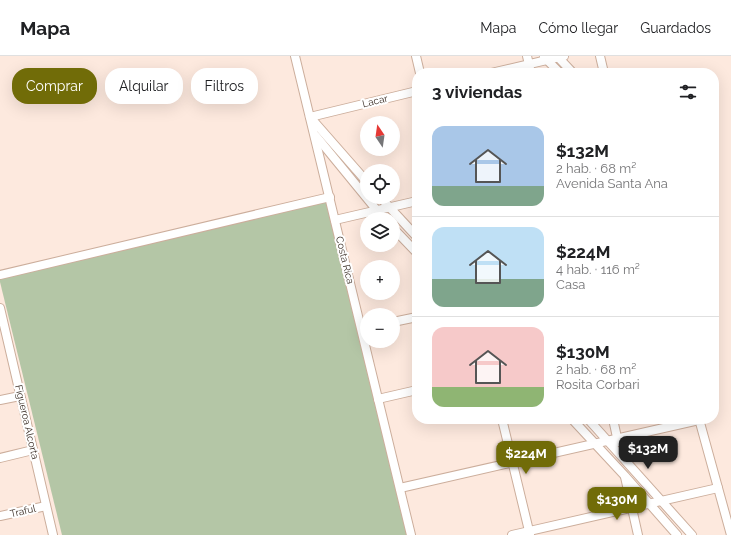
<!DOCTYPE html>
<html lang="es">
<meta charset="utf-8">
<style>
:root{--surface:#fff;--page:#f2f2f2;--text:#202124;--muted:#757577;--line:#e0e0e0;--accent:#716c08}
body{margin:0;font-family:Raleway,sans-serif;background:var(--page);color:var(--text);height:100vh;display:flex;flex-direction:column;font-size:15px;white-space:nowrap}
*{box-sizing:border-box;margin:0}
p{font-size:13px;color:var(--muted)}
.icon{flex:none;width:22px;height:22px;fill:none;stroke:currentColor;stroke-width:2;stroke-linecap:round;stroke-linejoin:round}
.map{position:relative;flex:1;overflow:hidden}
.sheet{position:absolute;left:412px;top:12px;width:307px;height:356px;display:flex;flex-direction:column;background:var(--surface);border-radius:16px;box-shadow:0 4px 16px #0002}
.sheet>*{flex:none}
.top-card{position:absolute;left:12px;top:12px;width:340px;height:36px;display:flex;gap:8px}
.needle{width:26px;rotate:347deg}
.controls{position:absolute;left:360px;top:60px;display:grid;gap:8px}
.controls a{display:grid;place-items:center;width:40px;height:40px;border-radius:50%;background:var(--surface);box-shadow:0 4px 16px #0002;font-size:20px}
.price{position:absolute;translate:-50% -34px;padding:0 9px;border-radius:8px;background:var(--accent);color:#fff;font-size:13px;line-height:26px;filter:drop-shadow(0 1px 2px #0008)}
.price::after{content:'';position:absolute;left:50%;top:24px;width:12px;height:9px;margin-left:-6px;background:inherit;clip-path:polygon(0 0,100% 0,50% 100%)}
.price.on{background:#222;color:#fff}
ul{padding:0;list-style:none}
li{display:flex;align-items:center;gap:12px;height:100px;padding:0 20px}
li+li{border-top:1px solid var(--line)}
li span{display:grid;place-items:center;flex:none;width:112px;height:80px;border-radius:12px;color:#555}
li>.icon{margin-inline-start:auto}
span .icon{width:48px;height:48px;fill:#fffc;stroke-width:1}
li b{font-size:17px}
h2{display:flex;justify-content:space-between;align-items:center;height:48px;padding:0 20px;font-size:17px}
.pill{padding:0 14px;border-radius:16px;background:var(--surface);box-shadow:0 4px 16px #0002;font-size:14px;line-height:36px}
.pill.on{background:var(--accent);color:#fff}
header{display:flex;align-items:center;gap:24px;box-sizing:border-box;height:56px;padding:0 20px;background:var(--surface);border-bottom:1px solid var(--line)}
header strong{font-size:19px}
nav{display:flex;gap:22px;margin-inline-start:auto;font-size:14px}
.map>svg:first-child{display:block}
</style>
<header>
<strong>Mapa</strong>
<nav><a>Mapa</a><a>Cómo llegar</a><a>Guardados</a></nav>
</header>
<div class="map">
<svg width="731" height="479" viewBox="0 0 731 479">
<rect width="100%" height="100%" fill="#fde9de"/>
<polygon fill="#b4c6a6" points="328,144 407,479 62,479 0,226 0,219"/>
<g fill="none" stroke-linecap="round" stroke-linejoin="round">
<g stroke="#ccae9c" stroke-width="10">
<g id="minor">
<polyline points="295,0 411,479"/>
<polyline points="416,0 420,17"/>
<polyline points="527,0 531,17"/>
<polyline points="557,0 573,17"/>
<polyline points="600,0 604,17"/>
<polyline points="544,1 560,17"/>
<polyline points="491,17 564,0"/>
<polyline points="316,80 384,163"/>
<polyline points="367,126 310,61 417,35"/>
<polyline points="380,141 417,181"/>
<polyline points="335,164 417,145"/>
<polyline points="393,172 417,197"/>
<polyline points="0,219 330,141"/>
<polyline points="0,252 53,479"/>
<polyline points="393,266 417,261"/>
<polyline points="378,343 417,334"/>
<polyline points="0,344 20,340"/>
<polyline points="502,363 530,479"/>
<polyline points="572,363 625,420 677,479"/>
<polyline points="588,363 692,479"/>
<polyline points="613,363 618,386"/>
<polyline points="699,363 731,479"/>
<polyline points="0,402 33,394"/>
<polyline points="625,421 638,479"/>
<polyline points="400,432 699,364"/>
<polyline points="0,460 46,450"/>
<polyline points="512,479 718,432"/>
</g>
</g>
<use href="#minor" stroke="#fff" stroke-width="8"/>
</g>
<g text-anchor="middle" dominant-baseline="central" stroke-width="4" stroke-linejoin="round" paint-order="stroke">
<g font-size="10" fill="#3c3028" stroke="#fff">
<text transform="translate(375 45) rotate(-14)">Lacar</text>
<text transform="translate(345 204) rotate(76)">Costa Rica</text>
<text transform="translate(27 366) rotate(77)">Figueroa Alcorta</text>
<text transform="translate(23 455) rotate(-13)">Traful</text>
</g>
</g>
</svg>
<div class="controls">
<a><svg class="needle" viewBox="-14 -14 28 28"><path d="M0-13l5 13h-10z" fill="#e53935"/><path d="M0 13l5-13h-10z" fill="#757577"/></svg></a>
<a><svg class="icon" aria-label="locate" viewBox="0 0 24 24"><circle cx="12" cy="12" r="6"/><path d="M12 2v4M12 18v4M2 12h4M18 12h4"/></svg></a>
<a><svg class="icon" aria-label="layers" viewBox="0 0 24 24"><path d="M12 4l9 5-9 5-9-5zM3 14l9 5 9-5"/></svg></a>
<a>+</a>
<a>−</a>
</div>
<b class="price on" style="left:648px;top:414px">$132M</b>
<b class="price" style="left:526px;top:419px">$224M</b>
<b class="price" style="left:617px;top:465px">$130M</b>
<div class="top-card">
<a class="pill on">Comprar</a>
<a class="pill">Alquilar</a>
<a class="pill">Filtros</a>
</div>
<section class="sheet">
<h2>3 viviendas<svg class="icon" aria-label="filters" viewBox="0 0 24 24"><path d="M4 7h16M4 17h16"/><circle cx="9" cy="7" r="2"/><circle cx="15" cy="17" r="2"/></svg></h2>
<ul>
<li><span style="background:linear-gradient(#a9c7e8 75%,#7fa58c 0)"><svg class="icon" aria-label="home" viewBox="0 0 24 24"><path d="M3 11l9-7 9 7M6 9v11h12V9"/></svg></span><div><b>$132M</b><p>2 hab. · 68 m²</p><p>Avenida Santa Ana</p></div></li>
<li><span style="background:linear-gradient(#bfe0f5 65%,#7fa58c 0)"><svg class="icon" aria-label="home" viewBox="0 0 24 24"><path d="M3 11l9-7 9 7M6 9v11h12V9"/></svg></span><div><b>$224M</b><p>4 hab. · 116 m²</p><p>Casa</p></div></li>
<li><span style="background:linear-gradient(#f6c9c9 75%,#8fb573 0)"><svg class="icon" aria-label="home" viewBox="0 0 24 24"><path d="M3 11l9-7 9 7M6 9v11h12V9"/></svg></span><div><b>$130M</b><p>2 hab. · 68 m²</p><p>Rosita Corbari</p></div></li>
</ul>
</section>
</div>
